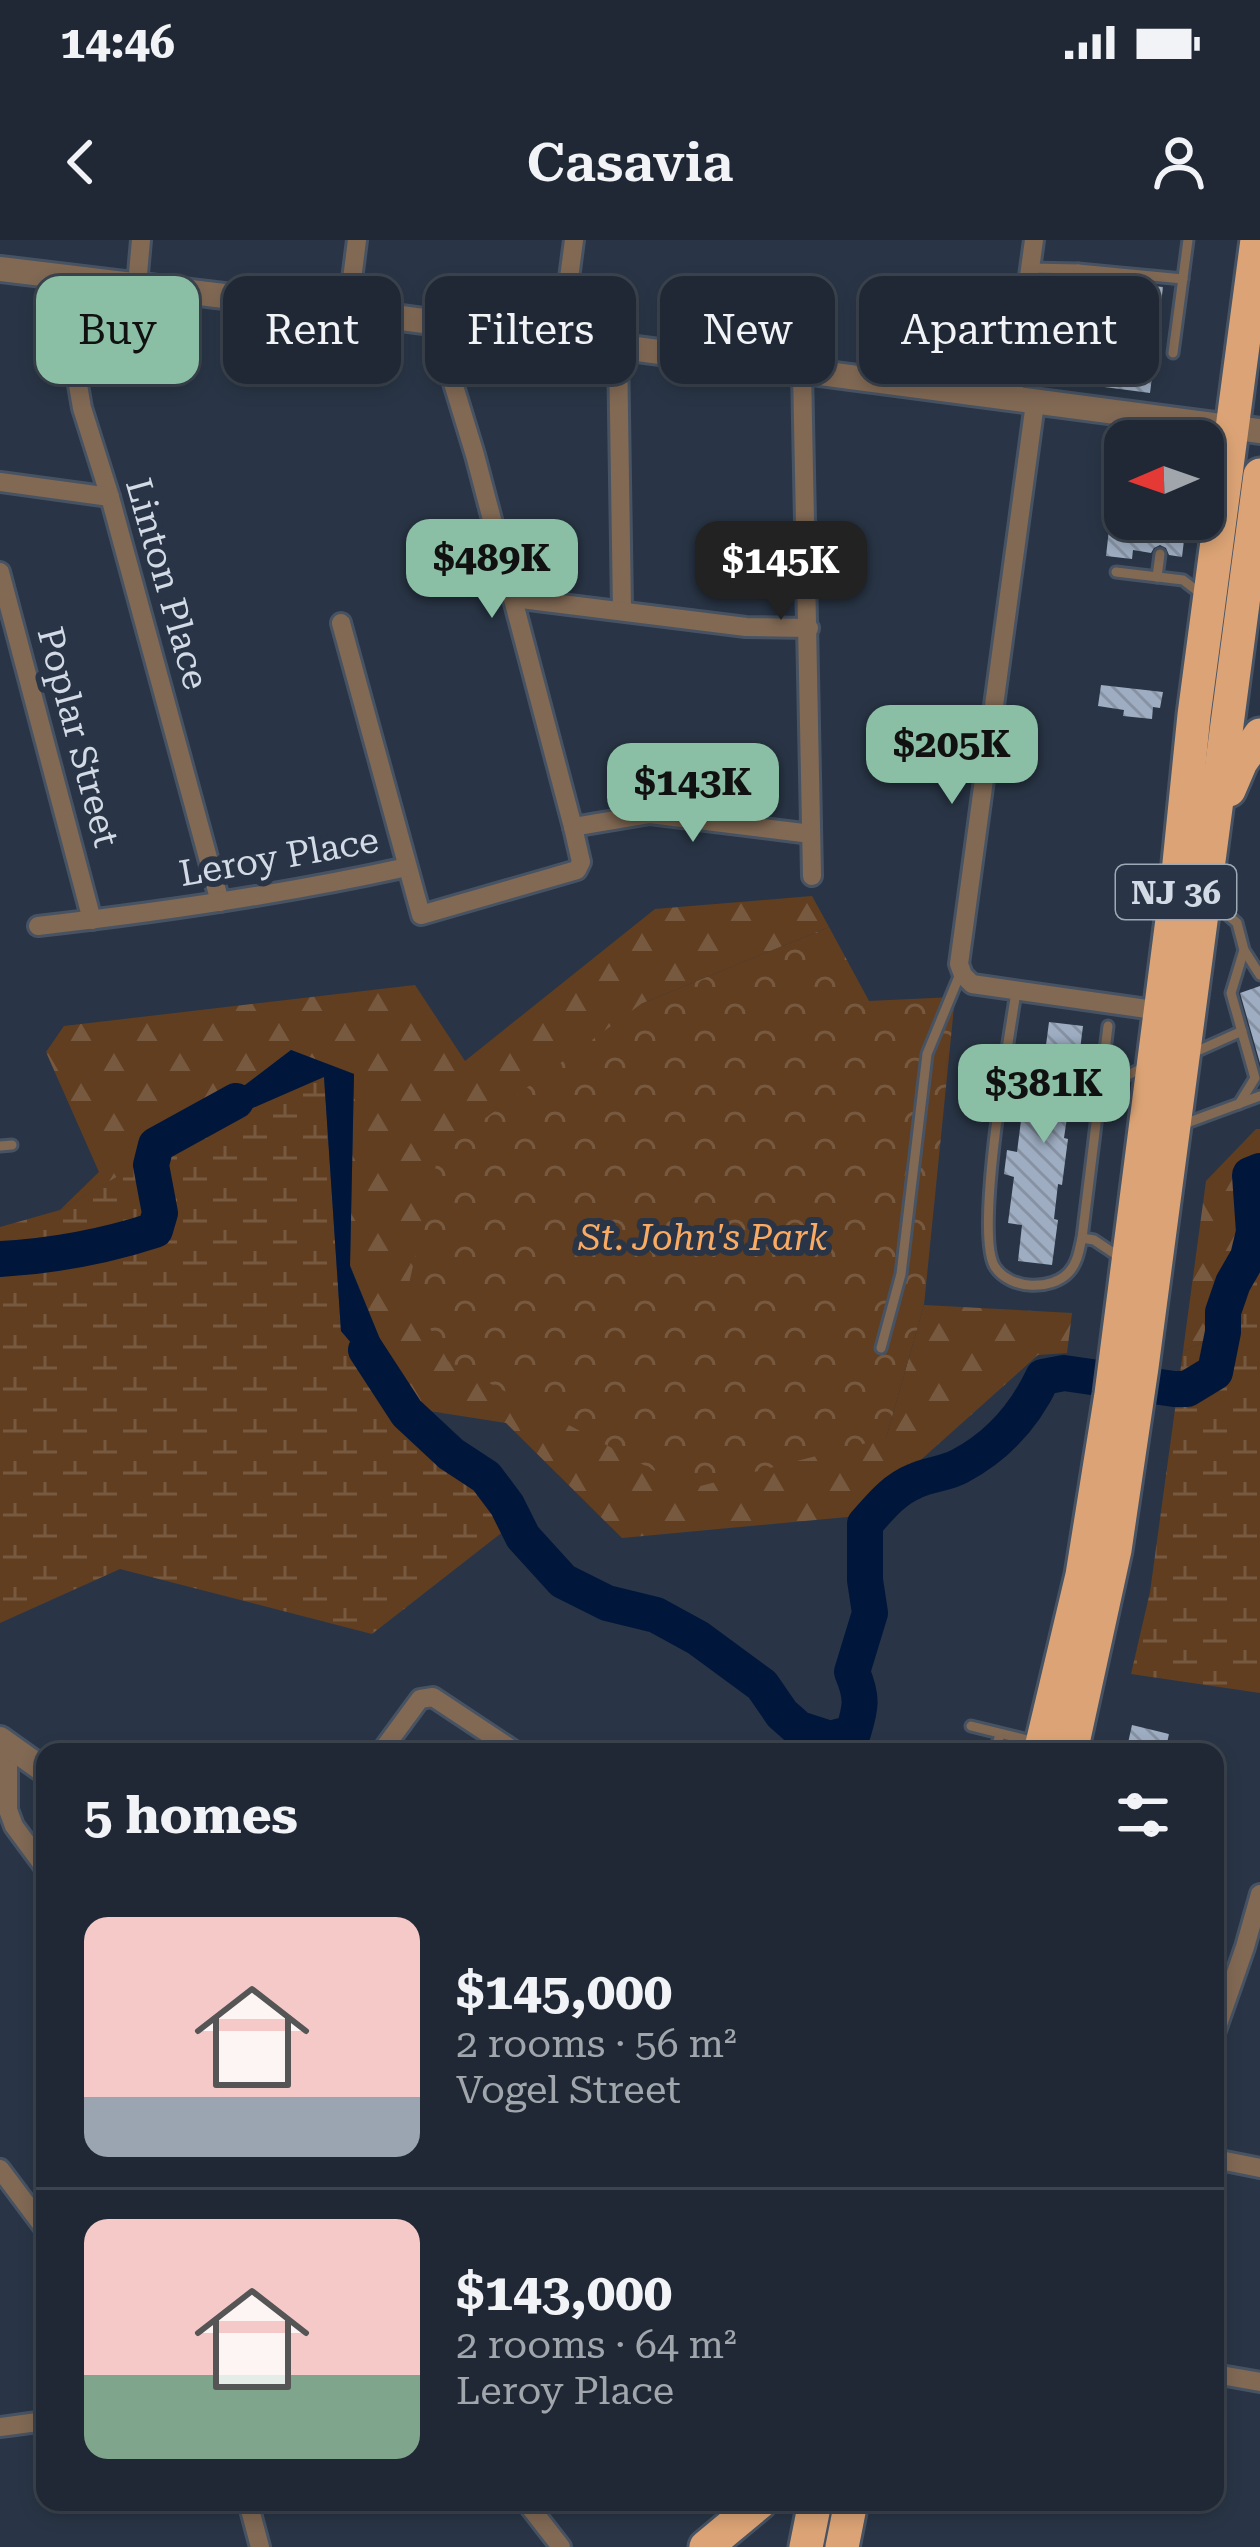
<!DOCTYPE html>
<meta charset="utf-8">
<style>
:root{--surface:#1f2834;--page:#2c3440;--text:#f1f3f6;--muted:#a1a6ac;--line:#3c444f;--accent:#8abfa5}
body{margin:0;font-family:"Roboto Serif",serif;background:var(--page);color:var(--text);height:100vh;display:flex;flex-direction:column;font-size:45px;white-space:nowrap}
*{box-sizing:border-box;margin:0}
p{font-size:39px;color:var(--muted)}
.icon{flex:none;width:66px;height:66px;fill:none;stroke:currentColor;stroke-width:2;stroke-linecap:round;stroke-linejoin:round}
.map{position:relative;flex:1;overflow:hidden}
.panel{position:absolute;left:36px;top:1503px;width:1188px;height:768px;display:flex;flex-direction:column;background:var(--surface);border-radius:24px;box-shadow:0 6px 18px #0003,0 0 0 3px var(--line)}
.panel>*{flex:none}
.banner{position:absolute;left:36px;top:36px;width:1188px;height:108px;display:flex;gap:24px}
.needle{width:78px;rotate:268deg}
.tools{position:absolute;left:1104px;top:180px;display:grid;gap:24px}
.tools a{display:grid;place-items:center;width:120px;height:120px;border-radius:24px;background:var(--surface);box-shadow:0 6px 18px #0003,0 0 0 3px var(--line);font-size:60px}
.price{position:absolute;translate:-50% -102px;padding:0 27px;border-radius:24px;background:var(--accent);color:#111;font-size:39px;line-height:78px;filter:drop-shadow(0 3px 6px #0008)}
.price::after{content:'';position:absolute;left:50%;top:72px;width:36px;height:27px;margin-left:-18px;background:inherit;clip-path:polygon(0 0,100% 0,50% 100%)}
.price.selected{background:#222;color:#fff}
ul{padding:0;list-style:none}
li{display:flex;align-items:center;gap:36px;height:300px;padding:0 48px}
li+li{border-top:3px solid var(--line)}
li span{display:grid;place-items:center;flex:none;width:336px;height:240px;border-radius:24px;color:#555}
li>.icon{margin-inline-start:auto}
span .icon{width:144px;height:144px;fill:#fffc;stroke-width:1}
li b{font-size:51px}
h2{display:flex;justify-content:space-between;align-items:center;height:144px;padding:0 48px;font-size:51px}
.tag{padding:0 42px;border-radius:24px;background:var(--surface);box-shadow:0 6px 18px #0003,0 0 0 3px var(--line);font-size:42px;line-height:108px}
.tag.selected{background:var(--accent);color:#111}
.status{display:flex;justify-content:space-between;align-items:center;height:84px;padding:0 60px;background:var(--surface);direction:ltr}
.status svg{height:33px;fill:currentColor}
header{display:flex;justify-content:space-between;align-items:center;height:156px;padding:0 48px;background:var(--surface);font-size:54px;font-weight:600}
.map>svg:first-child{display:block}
</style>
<div class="status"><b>14:46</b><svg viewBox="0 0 49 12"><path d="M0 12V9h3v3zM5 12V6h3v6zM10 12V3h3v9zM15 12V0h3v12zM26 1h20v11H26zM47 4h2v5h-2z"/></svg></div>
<header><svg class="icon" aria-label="back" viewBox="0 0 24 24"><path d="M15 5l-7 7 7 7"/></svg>Casavia<svg class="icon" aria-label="person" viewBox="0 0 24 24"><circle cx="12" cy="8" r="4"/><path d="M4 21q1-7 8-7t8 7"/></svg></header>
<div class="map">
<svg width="1260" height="2307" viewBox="0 0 1260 2307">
<defs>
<pattern id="forest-firs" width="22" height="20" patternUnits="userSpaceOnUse" patternTransform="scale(3)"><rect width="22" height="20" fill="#613e20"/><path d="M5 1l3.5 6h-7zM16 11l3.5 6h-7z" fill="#775940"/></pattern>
<pattern id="wetland-marsh" width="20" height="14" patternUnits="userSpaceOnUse" patternTransform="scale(3)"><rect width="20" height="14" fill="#613e20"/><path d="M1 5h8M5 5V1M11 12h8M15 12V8" fill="none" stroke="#775940"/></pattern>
<pattern id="park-crowns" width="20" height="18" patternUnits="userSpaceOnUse" patternTransform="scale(3)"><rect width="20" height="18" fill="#613e20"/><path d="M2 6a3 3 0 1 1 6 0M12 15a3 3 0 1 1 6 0" fill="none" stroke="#775940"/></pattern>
<pattern id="building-back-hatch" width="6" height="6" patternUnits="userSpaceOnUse" patternTransform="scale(3)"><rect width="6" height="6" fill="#9eadc2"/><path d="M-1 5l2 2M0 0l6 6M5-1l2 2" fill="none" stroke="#8692a3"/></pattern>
</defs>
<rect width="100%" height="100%" fill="#293546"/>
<g fill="url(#forest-firs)">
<polygon points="812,656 829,687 641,764 886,1198 924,1065 1072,1073 1067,1113 1038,1115 858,1276 622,1298 506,1183 423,1170 391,1126 350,1025 354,834 291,810 145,921 60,970 99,932 46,812 64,786 415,745 465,821 655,669"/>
<polygon points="1256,889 1260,889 1260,979 1209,1100 1183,1111 1206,941"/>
</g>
<g fill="url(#wetland-marsh)">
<polygon points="324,836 341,1091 509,1287 372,1394 120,1329 0,1383 0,987 60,970 144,921 165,906"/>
<polygon points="1260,979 1260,1453 1131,1434 1150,1352 1183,1111 1209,1100"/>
</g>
<polygon fill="url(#park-crowns)" points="829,687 869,761 955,757 924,1065 886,1198 689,1249 448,1121 408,1048 439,912 641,764"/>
<polygon fill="#00173b" points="291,810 354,834 350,1026 391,1126 439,1191 507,1240 523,1258 531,1277 521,1288 509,1287 341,1091 324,837 165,906"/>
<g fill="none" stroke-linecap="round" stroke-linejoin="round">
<g stroke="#00173b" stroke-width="36">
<path d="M0,1019C54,1016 103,1007 155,990L160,973L151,925L156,905L236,861"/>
<path d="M366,1110L407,1173L451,1214L486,1237L507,1265L523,1297L563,1341L607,1363L656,1375L698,1398L762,1445L782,1474L799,1489L830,1499L853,1493C861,1467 863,1458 852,1432L870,1373L865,1340V1284C880,1267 893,1250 915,1241C929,1234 946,1234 960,1226C998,1206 1025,1175 1043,1137L1064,1133L1174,1149H1187L1215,1132L1223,1092V1072L1233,1043L1248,1017L1254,992L1250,935L1260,931"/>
</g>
</g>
<g fill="url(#building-back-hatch)">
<polygon points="1088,39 1163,47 1150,153 1074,143"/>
<polygon points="1136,279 1136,285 1154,287 1155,294 1161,298 1168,297 1172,290 1185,292 1182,317 1169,315 1166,308 1160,305 1154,308 1151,313 1133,310 1132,319 1106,316 1110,280"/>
<polygon points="1101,445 1163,452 1160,468 1153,467 1152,479 1123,476 1124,470 1098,466"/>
<polygon points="1260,746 1260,823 1240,753"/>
<polygon points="1049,782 1083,786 1074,857 1070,857 1064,898 1068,899 1062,945 1058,944 1054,979 1058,980 1052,1025 1018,1021 1022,985 1008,983 1014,937 1004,934 1007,910 1017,912 1025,849 1040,851"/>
<polygon points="1132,1485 1169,1494 1165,1512 1126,1512"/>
</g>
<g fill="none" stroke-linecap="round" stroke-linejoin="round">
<g stroke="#475363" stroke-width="15">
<g id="service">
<polyline points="1030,28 1078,29 1183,39"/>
<polyline points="1068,110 1078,29"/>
<polyline points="1173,113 1188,0"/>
<polyline points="1147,201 1150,178"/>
<polyline points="1163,289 1164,279"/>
<polyline points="1116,332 1183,340 1200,353"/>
<polyline points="1157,337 1160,314"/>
<polyline points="1212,661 1237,683 1244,710 1260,735"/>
<path d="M1016,752C1009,799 974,995 995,1027C1010,1050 1052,1051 1069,1032C1078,1022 1079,1010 1082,998L1108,786"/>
<polyline points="1193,813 1242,791"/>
<polyline points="1102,841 1113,842 1147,826"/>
<polyline points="1239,864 1255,838 1231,753 1244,710"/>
<polyline points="1184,884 1260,856"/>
<polyline points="0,906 12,905"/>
<polyline points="1082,998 1094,1000 1118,1016"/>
<polyline points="881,1108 901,1034 927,814 960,734"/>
<polyline points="971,1486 1036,1502"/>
<polyline points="995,1512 1000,1494"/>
</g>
</g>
<g stroke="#475363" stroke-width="24">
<g id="minor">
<polyline points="83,39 78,145 82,168 110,257 220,662"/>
<polyline points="137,45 141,0"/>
<polyline points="348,71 357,0"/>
<polyline points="561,99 574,0"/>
<polyline points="618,107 622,370"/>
<polyline points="802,130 812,636"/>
<polyline points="1012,160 1034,0"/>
<polyline points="1035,163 959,724 963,735 972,744 1161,771"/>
<polyline points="0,242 110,257"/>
<polyline points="0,332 92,680"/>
<polyline points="513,358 746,387 809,388"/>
<polyline points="341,383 421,675 577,630 581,622 573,587 475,215 453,143 446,85"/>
<polyline points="573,587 650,574 811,594"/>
<path d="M38,686C162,672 285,654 407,627"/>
<polyline points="8,1506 8,1570 14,1586 45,1628"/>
<polyline points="381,1512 420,1459 433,1457 516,1512"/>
<polyline points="1215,1793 1245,1707 1260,1654"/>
<polyline points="1215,1919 1260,1928"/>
<polyline points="0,1929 45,1989"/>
<polyline points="1215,2134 1260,2142"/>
<polyline points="0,2187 45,2181"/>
<polyline points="248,2262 260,2307"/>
<polyline points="526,2262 561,2307"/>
</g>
</g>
<g stroke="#475363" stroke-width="30">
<g id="tertiary">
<polyline points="0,29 348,71 1260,191"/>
<polyline points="0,1499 45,1531"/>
</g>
</g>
<g stroke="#475363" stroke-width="39">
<g id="trunk">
<polyline points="1229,550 1241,522 1260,495"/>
<polyline points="1040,1512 1082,1335 1111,1154 1178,633 1194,475 1257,0"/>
<polyline points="1071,1512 1115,1310 1142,1127 1260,235"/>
<polyline points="706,2307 760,2262"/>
<polyline points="806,2307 815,2262"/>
<polyline points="842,2307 851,2262"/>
</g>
</g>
<use href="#service" stroke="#816954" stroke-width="9"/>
<use href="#minor" stroke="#816954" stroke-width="18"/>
<use href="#tertiary" stroke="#816954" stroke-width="24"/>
<use href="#trunk" stroke="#dca476" stroke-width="33"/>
</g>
<g text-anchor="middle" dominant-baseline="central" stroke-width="12" stroke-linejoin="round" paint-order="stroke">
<rect fill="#293546" stroke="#9fa8b5" stroke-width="3" x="1116" y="625" width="120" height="54" rx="9"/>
<g font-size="33" font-weight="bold" fill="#d2dae5">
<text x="1176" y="652">NJ 36</text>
</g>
<g font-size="36" fill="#d2dae5" stroke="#293546">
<text transform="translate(167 344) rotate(74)">Linton Place</text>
<text transform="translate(78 497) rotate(75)">Poplar Street</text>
<text transform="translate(279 617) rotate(-10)">Leroy Place</text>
</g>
<g font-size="36" font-style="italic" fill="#f9aa63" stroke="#293546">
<text x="703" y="998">St. John's Park</text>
</g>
</g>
</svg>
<div class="tools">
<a><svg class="needle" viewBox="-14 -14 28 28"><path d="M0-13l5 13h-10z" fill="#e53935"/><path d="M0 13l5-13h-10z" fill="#a1a6ac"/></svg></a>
</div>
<b class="price" style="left:492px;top:381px">$489K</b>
<b class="price selected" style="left:781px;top:383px">$145K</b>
<b class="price" style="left:952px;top:567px">$205K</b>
<b class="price" style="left:693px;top:605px">$143K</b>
<b class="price" style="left:1044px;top:906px">$381K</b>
<div class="banner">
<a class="tag selected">Buy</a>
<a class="tag">Rent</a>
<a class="tag">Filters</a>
<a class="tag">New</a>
<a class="tag">Apartment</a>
</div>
<section class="panel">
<h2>5 homes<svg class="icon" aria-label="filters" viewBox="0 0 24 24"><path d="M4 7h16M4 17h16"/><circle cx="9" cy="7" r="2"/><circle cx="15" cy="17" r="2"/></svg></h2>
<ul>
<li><span style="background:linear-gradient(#f6c9c9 75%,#9aa5b1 0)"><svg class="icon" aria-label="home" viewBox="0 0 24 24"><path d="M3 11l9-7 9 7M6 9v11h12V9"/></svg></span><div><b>$145,000</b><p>2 rooms · 56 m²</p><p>Vogel Street</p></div></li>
<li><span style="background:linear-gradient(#f6c9c9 65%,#7fa58c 0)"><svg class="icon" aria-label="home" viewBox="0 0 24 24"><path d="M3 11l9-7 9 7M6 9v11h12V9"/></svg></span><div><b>$143,000</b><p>2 rooms · 64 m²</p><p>Leroy Place</p></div></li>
</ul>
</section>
</div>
